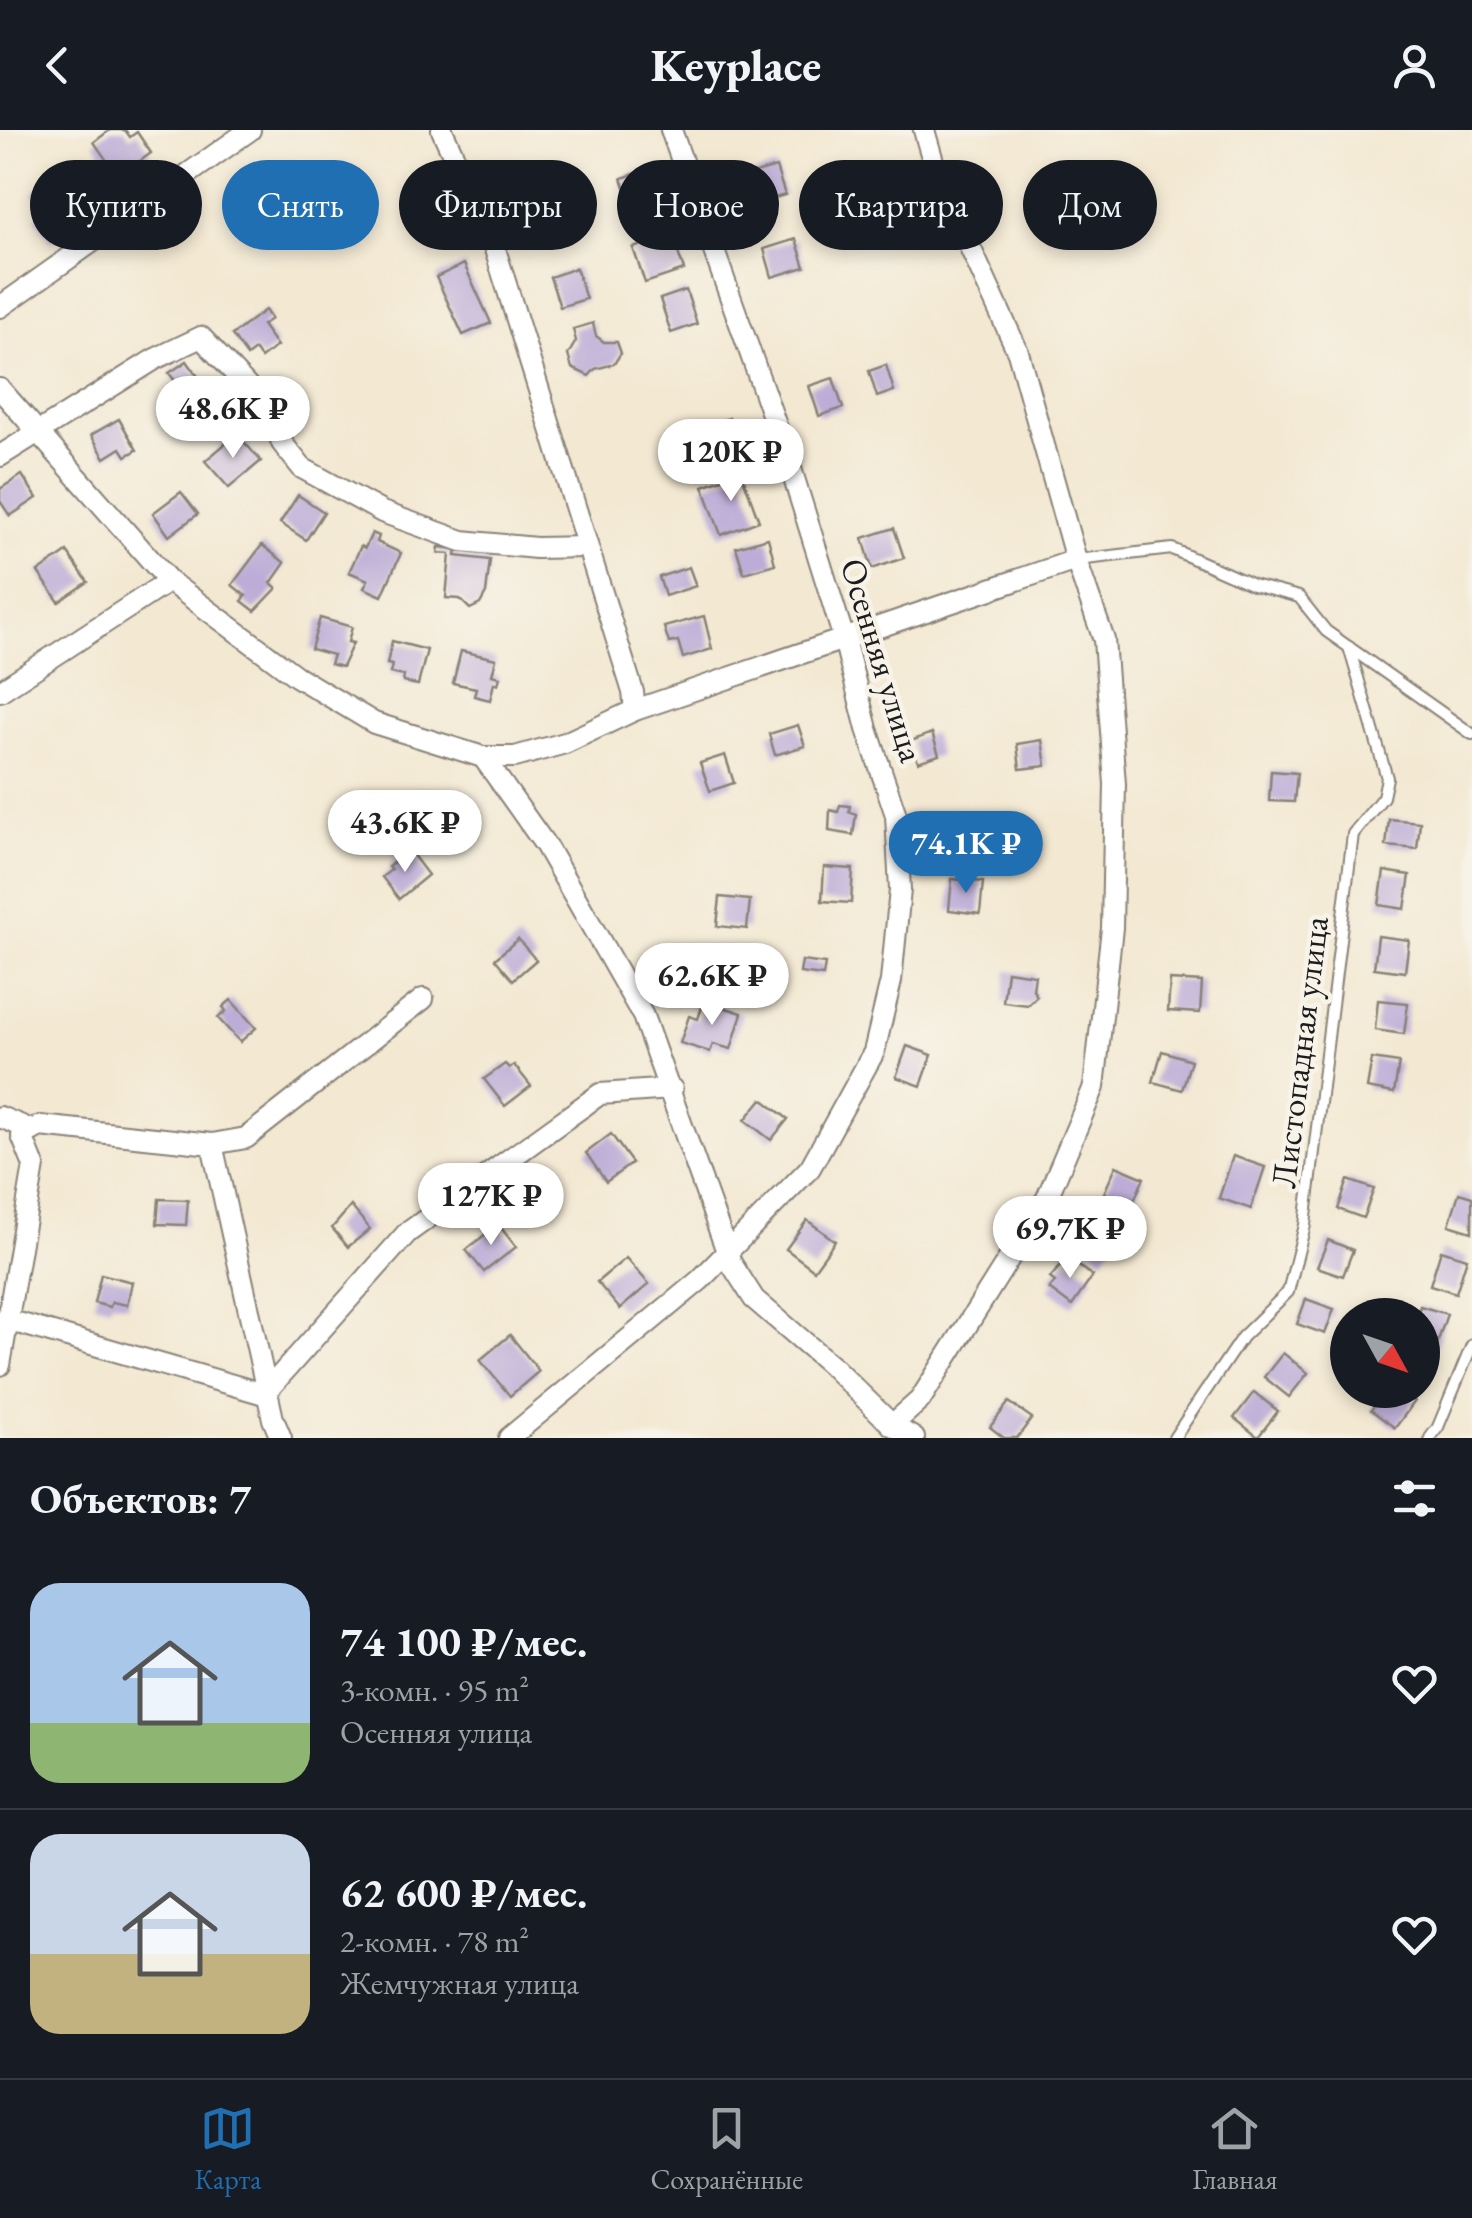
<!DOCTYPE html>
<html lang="ru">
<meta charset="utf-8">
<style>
:root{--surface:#171b24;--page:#20242c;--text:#f1f3f6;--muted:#9ea1a6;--line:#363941;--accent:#1f6fb2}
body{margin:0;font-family:"EB Garamond",serif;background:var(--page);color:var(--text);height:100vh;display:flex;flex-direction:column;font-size:38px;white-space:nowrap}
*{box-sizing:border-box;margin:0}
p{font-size:32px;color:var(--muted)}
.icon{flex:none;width:55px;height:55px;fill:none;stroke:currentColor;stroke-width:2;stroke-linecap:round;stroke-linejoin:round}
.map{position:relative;height:1308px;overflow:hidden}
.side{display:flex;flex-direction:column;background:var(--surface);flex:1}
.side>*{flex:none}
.hud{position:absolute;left:30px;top:30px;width:1412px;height:90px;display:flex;gap:20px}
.needle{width:65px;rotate:130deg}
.tools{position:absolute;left:1330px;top:1168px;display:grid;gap:20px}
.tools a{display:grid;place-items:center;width:110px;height:110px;border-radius:50%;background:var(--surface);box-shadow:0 5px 15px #0003;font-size:50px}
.price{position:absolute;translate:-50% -85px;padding:0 22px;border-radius:35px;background:#fff;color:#222;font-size:32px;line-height:65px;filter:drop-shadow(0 2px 5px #0008)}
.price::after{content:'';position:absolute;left:50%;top:60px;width:30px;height:22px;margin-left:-15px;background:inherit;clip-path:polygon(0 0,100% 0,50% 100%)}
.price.on{background:var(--accent);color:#fff}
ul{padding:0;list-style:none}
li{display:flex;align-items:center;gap:30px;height:250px;padding:0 30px}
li+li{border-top:2px solid var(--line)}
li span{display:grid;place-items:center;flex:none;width:280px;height:200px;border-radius:30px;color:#555}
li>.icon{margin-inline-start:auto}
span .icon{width:120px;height:120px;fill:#fffc;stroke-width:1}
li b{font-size:42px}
h2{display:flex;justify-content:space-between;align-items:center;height:120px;padding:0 30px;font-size:42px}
.chip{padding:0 35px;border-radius:45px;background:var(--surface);box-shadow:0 5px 15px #0003;font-size:35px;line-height:90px}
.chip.on{background:var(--accent);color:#fff}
header{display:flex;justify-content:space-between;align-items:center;height:130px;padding:0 30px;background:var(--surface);font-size:45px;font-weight:800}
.menu{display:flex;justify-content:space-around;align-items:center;height:140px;border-top:2px solid var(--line);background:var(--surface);font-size:28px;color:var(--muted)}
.menu a{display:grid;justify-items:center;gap:5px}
.menu .on{color:var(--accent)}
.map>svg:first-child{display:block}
</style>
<header><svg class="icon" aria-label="back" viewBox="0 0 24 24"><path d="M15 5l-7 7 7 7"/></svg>Keyplace<svg class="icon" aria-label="person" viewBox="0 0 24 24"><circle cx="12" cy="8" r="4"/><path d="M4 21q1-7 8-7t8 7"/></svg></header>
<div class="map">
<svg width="1472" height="1308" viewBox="0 0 1472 1308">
<rect width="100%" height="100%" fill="#f7f3e8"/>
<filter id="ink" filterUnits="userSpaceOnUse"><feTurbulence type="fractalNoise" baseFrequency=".01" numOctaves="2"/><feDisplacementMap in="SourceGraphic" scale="20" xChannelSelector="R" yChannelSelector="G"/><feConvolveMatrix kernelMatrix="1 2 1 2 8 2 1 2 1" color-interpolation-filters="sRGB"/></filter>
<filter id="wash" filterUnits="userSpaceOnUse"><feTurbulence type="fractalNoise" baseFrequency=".0048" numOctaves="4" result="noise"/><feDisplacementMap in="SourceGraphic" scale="40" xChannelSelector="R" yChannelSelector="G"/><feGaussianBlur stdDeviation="2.25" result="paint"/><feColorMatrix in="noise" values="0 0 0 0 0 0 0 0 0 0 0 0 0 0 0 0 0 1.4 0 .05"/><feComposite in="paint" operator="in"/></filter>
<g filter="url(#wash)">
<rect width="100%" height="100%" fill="#f3e8d2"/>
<g id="blocks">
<g fill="#bcacd7">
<polygon points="110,0 125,0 130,7 137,2 151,23 132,37 128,31 114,41 94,12"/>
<polygon points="776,37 785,65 750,75 742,47"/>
<polygon points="649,39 663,80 636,89 622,48"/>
<polygon points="47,53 54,63 61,58 78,84 64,93 69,100 51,112 35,88 46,81 33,63"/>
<polygon points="555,53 568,93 539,102 526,63"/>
<polygon points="672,105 684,140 645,153 633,118"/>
<polygon points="796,109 805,137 772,147 764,119"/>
<polygon points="464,134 491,193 463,205 436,147"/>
<polygon points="576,138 586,169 560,177 550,147"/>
<polygon points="686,160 697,194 671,203 660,169"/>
<polygon points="265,180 271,189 262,195 277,216 261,228 255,220 247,226 232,205"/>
<polygon points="593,193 596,206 604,212 617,212 621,223 614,234 595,239 589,246 572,238 568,225 576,211 573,199"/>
<polygon points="187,231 199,248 182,260 169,243"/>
<polygon points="886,235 894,261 877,267 869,241"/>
<polygon points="833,248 843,278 819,286 809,256"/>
<polygon points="729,288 737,312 720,317 712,293"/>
<polygon points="119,289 137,320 126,326 121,318 105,328 91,305"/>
<polygon points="237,304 261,331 229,358 205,331"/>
<polygon points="741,342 759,391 721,405 703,356"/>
<polygon points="22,345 37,368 10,386 0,371 0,359"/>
<polygon points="181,362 198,384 169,406 153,383"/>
<polygon points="298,365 324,382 306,410 280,393"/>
<polygon points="894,398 904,428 872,439 863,408"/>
<polygon points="372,403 379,406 377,412 401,423 382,466 364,458 368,450 349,442 361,416 365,418"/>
<polygon points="768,408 775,434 744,443 736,417"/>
<polygon points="262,415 285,433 271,453 277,458 255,481 242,471 246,466 232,455"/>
<polygon points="439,417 457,419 456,426 490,430 486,463 480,474 470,479 460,469 446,468 450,424 438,423"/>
<polygon points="67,422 88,452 59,472 38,442"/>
<polygon points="689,437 696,456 665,466 659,447"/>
<polygon points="704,486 712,519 683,528 678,511 669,513 664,497"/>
<polygon points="320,488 352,497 348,512 353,513 342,537 330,534 333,525 311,519"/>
<polygon points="392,511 427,520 418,555 403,552 404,546 390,543 392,535 387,534"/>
<polygon points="461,521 496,529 492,545 500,547 498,554 494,553 490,570 474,566 476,558 453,553"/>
<polygon points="798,595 805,616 775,625 769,604"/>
<polygon points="932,603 939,625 918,632 911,611"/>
<polygon points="1042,610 1046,636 1020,639 1017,614"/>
<polygon points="725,625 734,653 710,661 700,633"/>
<polygon points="1271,641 1297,643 1294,672 1269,671"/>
<polygon points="840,675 850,676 849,682 856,684 853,705 829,701 830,680 838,682"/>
<polygon points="1389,689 1420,692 1417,719 1386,716"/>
<polygon points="409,720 428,745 399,769 382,747 391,740 388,737"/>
<polygon points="824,737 853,739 851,773 822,771"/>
<polygon points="1384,741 1410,745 1405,779 1379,775"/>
<polygon points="952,749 983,752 980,784 949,780"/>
<polygon points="720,767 750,770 747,799 717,796"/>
<polygon points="1378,806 1409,810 1405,842 1374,838"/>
<polygon points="518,809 536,830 513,850 495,829"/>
<polygon points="708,826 738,831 733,864 703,859"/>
<polygon points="802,831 825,834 823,846 800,843"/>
<polygon points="1007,841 1035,845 1033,860 1037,866 1028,875 1003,872"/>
<polygon points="1170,850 1202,852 1200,883 1168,881"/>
<polygon points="231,870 256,898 240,912 218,888 226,881 223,877"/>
<polygon points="1378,870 1408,873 1404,904 1375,900"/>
<polygon points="704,871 742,883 731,919 713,914 710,922 680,913 689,886 698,889"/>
<polygon points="907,916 932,925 921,956 896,947"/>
<polygon points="1162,921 1191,930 1182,960 1153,952"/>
<polygon points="1372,929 1399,933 1394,963 1367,958"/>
<polygon points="505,934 509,938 514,935 531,956 505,976 484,949"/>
<polygon points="762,969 788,989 771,1010 745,990"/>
<polygon points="611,1004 632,1033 606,1052 586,1023"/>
<polygon points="1233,1026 1265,1037 1251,1079 1219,1068"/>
<polygon points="1116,1036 1144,1048 1132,1075 1104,1063"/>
<polygon points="1348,1050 1374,1059 1363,1088 1338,1079"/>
<polygon points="1459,1063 1472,1067 1472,1102 1449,1095"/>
<polygon points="159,1069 188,1070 186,1095 157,1094"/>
<polygon points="351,1076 370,1099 348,1117 332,1098"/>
<polygon points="1096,1087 1120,1104 1103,1128 1080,1108 1081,1102"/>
<polygon points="807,1090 835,1111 814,1140 786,1119"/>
<polygon points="498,1094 516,1117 484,1142 466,1120"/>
<polygon points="1328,1110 1353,1120 1343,1146 1317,1137"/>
<polygon points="1441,1120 1467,1128 1456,1163 1430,1155"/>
<polygon points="626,1128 649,1154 620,1179 597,1152"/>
<polygon points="1067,1128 1093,1146 1072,1176 1049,1159 1055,1152 1050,1148"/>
<polygon points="101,1144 132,1152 127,1175 112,1172 110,1177 94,1173"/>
<polygon points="1306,1169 1334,1179 1325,1204 1297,1194"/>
<polygon points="1420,1176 1447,1184 1436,1217 1422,1213 1422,1185 1417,1185"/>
<polygon points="510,1205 539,1241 510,1266 480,1230"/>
<polygon points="1283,1223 1308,1243 1289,1267 1264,1247"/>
<polygon points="1386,1260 1400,1260 1415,1271 1395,1298 1371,1280"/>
<polygon points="1254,1262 1278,1281 1258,1307 1234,1288"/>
<polygon points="1009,1272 1032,1288 1017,1308 1004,1308 990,1297"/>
</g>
</g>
</g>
<g filter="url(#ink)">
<use href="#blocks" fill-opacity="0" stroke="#888277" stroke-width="2.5"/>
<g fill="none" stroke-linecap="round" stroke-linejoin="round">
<g stroke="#888277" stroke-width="14">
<g id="service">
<polyline points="1077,430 1172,419 1253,455 1299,467 1326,501 1472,604"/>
<polyline points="1174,1308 1242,1207 1288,1162 1305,1095 1353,704 1383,667 1387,648 1349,517"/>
<polyline points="1430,1308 1438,1297 1472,1215"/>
</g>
</g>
<g stroke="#888277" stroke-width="24">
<g id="minor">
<polyline points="442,0 494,116 633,562 635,580"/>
<polyline points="0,177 250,0"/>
<polyline points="0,259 169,451"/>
<polyline points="0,326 155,229 201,207 272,283 282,313 302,338 382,382 462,411 536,418 587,417"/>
<polyline points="0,561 169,451 296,546 374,593 483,627 515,627 565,613 635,580 1076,430"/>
<polyline points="483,627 546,716 643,886 731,1133 754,1169 831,1235 892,1295 914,1308"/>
<polyline points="0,987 32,1000"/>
<polyline points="212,1014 273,1289 281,1308"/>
<polyline points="0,1191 22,1194 264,1264 407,1103 600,964 672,959"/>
<polyline points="0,1235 34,1036 22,1006 40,996 212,1014 246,1008 423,869"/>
<polyline points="892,1295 920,1270 1047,1068 1094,957 1112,798 1115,654 1104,510 1076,430 1018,222 937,45 924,0"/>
<polyline points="509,1308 700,1150 810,1038 874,922 891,851 900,760 896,685 867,599 844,509 788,329 671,0"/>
</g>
</g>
<use href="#service" stroke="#fff" stroke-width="10"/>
<use href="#minor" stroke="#fff" stroke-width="20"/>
</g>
</g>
<g text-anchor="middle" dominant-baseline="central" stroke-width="9" stroke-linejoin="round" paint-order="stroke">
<g font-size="35" fill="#1c1c1c" stroke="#f7f3e8">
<text transform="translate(883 530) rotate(73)">Осенняя улица</text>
<text transform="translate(1299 922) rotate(-83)">Листопадная улица</text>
</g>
</g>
</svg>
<div class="tools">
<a><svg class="needle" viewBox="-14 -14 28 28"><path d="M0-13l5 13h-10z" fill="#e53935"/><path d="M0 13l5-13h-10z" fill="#9ea1a6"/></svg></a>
</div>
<b class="price" style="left:233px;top:331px">48.6K ₽</b>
<b class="price" style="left:731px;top:374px">120K ₽</b>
<b class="price" style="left:405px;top:745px">43.6K ₽</b>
<b class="price on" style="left:966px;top:766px">74.1K ₽</b>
<b class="price" style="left:712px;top:898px">62.6K ₽</b>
<b class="price" style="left:491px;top:1118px">127K ₽</b>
<b class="price" style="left:1070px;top:1151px">69.7K ₽</b>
<div class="hud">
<a class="chip">Купить</a>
<a class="chip on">Снять</a>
<a class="chip">Фильтры</a>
<a class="chip">Новое</a>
<a class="chip">Квартира</a>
<a class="chip">Дом</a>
</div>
</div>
<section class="side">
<h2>Объектов: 7<svg class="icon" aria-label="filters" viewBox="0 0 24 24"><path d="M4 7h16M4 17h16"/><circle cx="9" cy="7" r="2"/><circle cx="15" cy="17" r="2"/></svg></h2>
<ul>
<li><span style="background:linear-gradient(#a9c7e8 70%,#8fb573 0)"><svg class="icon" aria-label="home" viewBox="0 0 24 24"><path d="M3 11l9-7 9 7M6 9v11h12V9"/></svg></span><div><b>74 100 ₽/мес.</b><p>3-комн. · 95 m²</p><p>Осенняя улица</p></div><svg class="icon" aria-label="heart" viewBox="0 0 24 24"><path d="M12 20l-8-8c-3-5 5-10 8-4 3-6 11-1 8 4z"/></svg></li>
<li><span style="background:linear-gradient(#c9d6e8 60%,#c2b280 0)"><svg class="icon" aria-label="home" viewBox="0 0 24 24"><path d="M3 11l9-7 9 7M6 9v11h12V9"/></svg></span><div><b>62 600 ₽/мес.</b><p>2-комн. · 78 m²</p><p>Жемчужная улица</p></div><svg class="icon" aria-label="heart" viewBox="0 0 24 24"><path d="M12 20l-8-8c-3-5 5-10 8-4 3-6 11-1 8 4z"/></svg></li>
</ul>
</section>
<nav class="menu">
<a class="on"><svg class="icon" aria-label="map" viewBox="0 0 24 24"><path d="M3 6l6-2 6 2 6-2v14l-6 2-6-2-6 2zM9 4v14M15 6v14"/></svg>Карта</a>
<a><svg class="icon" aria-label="saved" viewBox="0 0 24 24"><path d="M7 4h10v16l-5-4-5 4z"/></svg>Сохранённые</a>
<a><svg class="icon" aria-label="home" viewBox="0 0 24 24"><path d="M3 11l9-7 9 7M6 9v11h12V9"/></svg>Главная</a>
</nav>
